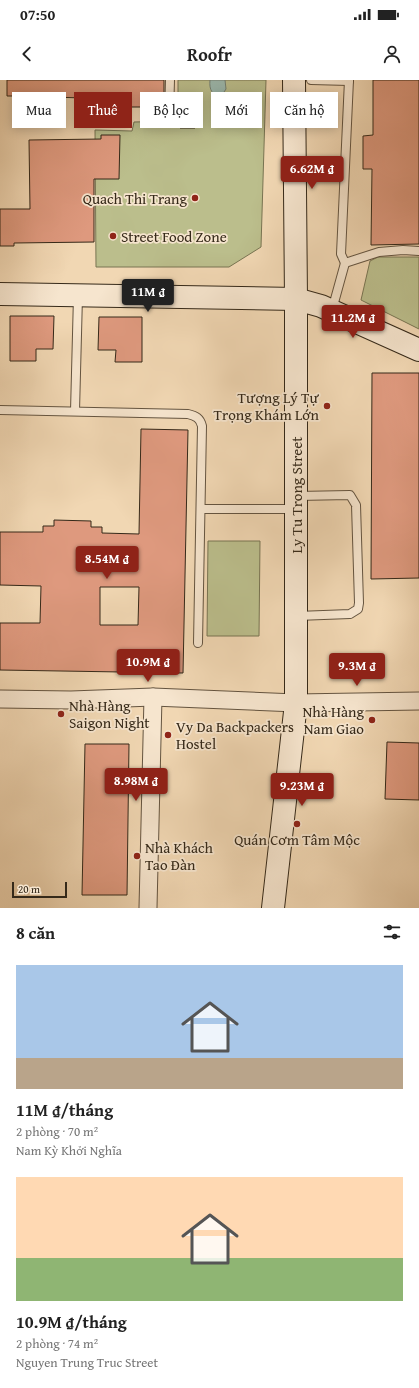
<!DOCTYPE html>
<html lang="vi">
<meta charset="utf-8">
<style>
:root{--surface:#fff;--page:#f6f6f6;--text:#222;--muted:#767676;--accent:#8f2418}
body{margin:0;font-family:"Gentium Book Plus",serif;background:var(--page);color:var(--text);height:100vh;display:flex;flex-direction:column;font-size:15px;white-space:nowrap}
*{box-sizing:border-box;margin:0}
p{font-size:13px;color:var(--muted)}
.icon{flex:none;width:22px;height:22px;fill:none;stroke:currentColor;stroke-width:2;stroke-linecap:round;stroke-linejoin:round}
.map{position:relative;height:828px;overflow:hidden}
.panel{display:flex;flex-direction:column;background:var(--surface);flex:1}
.panel>*{flex:none}
.banner{position:absolute;left:12px;top:12px;width:395px;height:36px;display:flex;gap:8px}
.scale{position:absolute;left:12px;bottom:10px;width:55px;box-sizing:border-box;padding-left:4px;border:2px solid #352919;border-top:0;font-size:11px;line-height:14px;white-space:nowrap;color:#352919;-webkit-text-stroke:3px #f6e5ce;paint-order:stroke}
.price{position:absolute;translate:-50% -34px;padding:0 9px;border-radius:4px;background:var(--accent);color:#fff;font-size:13px;line-height:26px;filter:drop-shadow(0 1px 2px #0008)}
.price::after{content:'';position:absolute;left:50%;top:24px;width:12px;height:9px;margin-left:-6px;background:inherit;clip-path:polygon(0 0,100% 0,50% 100%)}
.price.selected{background:#222;color:#fff}
ul{padding:0;list-style:none}
li{display:grid;align-content:center;gap:8px;height:212px;padding:0 16px}
li span{display:grid;place-items:center;height:124px;border-radius:0px;color:#555}
li>.icon{margin-inline-start:auto}
span .icon{width:72px;height:72px;fill:#fffc;stroke-width:1}
li b{font-size:17px}
h2{display:flex;justify-content:space-between;align-items:center;height:48px;padding:0 16px;font-size:17px}
.pill{padding:0 14px;border-radius:0px;background:var(--surface);box-shadow:0 2px 10px #0003;font-size:14px;line-height:36px}
.pill.selected{background:var(--accent);color:#fff}
.status{display:flex;justify-content:space-between;align-items:center;height:28px;padding:0 20px;background:var(--surface);direction:ltr}
.status svg{height:11px;fill:currentColor}
header{display:flex;justify-content:space-between;align-items:center;height:52px;padding:0 16px;background:var(--surface);font-size:18px;font-weight:700}
.map>svg:first-child{display:block}
</style>
<div class="status"><b>07:50</b><svg viewBox="0 0 49 12"><path d="M0 12V9h3v3zM5 12V6h3v6zM10 12V3h3v9zM15 12V0h3v12zM26 1h20v11H26zM47 4h2v5h-2z"/></svg></div>
<header><svg class="icon" aria-label="back" viewBox="0 0 24 24"><path d="M15 5l-7 7 7 7"/></svg>Roofr<svg class="icon" aria-label="person" viewBox="0 0 24 24"><circle cx="12" cy="8" r="4"/><path d="M4 21q1-7 8-7t8 7"/></svg></header>
<div class="map">
<svg width="419" height="828" viewBox="0 0 419 828">
<rect width="100%" height="100%" fill="#f1d7b3"/>
<filter id="stains"><feTurbulence type="fractalNoise" baseFrequency=".005" numOctaves="4"/><feColorMatrix values="0 0 0 0 .2 0 0 0 0 .09 0 0 0 0 .02 0 0 0 .5 -.17"/></filter>
<radialGradient id="worn" r=".72"><stop offset=".6" stop-color="#630" stop-opacity="0"/><stop offset="1" stop-color="#630" stop-opacity=".3"/></radialGradient>
<g fill="#bbbe8c" stroke="#787452">
<polygon points="178,0 266,0 261,167 229,187 96,187 95,50 132,51 134,42 178,41"/>
<polygon points="378,177 419,177 419,249 361,220 370,181"/>
<polygon points="208,461 260,461 259,556 207,556"/>
</g>
<path fill="#9bb9af" stroke="#727f73" d="M210,0H225L226,9L222,15C212,16 209,10 210,0Z"/>
<g fill="#de997e" stroke="#352919" fill-rule="evenodd">
<polygon points="7,0 164,0 164,27 84,27 84,18 50,17 50,16 7,16"/>
<polygon points="373,0 419,0 419,164 371,165 372,89 363,89 363,56 373,55"/>
<polygon points="180,26 196,26 195,48 180,48"/>
<polygon points="101,55 120,55 119,99 94,99 94,162 14,163 14,166 0,166 0,129 30,129 29,60 101,59"/>
<polygon points="10,236 54,236 53,269 36,269 36,281 10,281"/>
<polygon points="99,237 142,237 142,282 115,282 116,270 98,270"/>
<polygon points="372,293 419,293 419,498 371,499"/>
<path d="M141,349L188,350L183,593L0,590V543H40L41,506L0,505V452H43V446H54V440L91,441V447H102V453L139,454ZM100,507H139L138,545H100Z"/>
<polygon points="387,662 419,663 419,720 385,719"/>
<polygon points="85,664 129,664 127,815 82,815"/>
</g>
<g fill="none" stroke-linecap="round" stroke-linejoin="round">
<g stroke="#645440" stroke-width="10">
<g id="lane">
<polyline points="311,0 349,1"/>
<polyline points="349,0 341,174 345,183 379,172 403,170 419,171"/>
<polyline points="169,35 170,0"/>
<polyline points="332,230 345,183"/>
<path d="M0,330L188,334C196,336 200,338 202,346L198,563"/>
<polyline points="75,331 78,216"/>
<polyline points="201,429 296,429"/>
<polyline points="297,536 350,534 358,529 359,523 356,425 350,415 297,416"/>
</g>
</g>
<g stroke="#645440" stroke-width="19">
<g id="street">
<polyline points="0,619 71,620 153,617 296,623 419,621"/>
<polyline points="148,828 153,617"/>
</g>
</g>
<g stroke="#352919" stroke-width="24">
<g id="secondary">
<polyline points="0,214 296,219 321,226 419,270"/>
<polyline points="273,828 296,623 296,219 294,0"/>
</g>
</g>
<use href="#lane" stroke="#f6e5ce" stroke-width="8"/>
<use href="#street" stroke="#f6e5ce" stroke-width="17"/>
<use href="#secondary" stroke="#f6e5ce" stroke-width="22"/>
</g>
<g fill="#8f2418" stroke="#f6e5ce" stroke-width="1.5">
<circle cx="195" cy="118" r="4"/>
<circle cx="113" cy="156" r="4"/>
<circle cx="327" cy="326" r="4"/>
<circle cx="61" cy="634" r="4"/>
<circle cx="372" cy="640" r="4"/>
<circle cx="168" cy="655" r="4"/>
<circle cx="297" cy="744" r="4"/>
<circle cx="137" cy="776" r="4"/>
</g>
<g text-anchor="middle" dominant-baseline="central" stroke-width="3.5" stroke-linejoin="round" paint-order="stroke">
<g font-size="15" fill="#352919" stroke="#f6e5ce" text-anchor="start">
<text x="187" y="118" text-anchor="end">Quach Thi Trang</text>
<text x="121" y="156">Street Food Zone</text>
<text x="319" y="317" text-anchor="end">Tượng Lý Tự<tspan x="319" dy="17">Trọng Khám Lớn</tspan></text>
<text x="69" y="625">Nhà Hàng<tspan x="69" dy="17">Saigon Night</tspan></text>
<text x="364" y="631" text-anchor="end">Nhà Hàng<tspan x="364" dy="17">Nam Giao</tspan></text>
<text x="176" y="646">Vy Da Backpackers<tspan x="176" dy="17">Hostel</tspan></text>
<text x="297" y="759" text-anchor="middle">Quán Cơm Tâm Mộc</text>
<text x="145" y="767">Nhà Khách<tspan x="145" dy="17">Tao Đàn</tspan></text>
</g>
<g font-size="15" fill="#352919" stroke="#f6e5ce">
<text transform="translate(296 415) rotate(-90)">Ly Tu Trong Street</text>
</g>
</g>
<rect width="100%" height="100%" filter="url(#stains)"/>
<rect width="100%" height="100%" fill="url(#worn)"/>
</svg>
<div class="scale">20 m</div>
<b class="price" style="left:312px;top:110px">6.62M ₫</b>
<b class="price selected" style="left:148px;top:233px">11M ₫</b>
<b class="price" style="left:353px;top:259px">11.2M ₫</b>
<b class="price" style="left:107px;top:500px">8.54M ₫</b>
<b class="price" style="left:148px;top:603px">10.9M ₫</b>
<b class="price" style="left:357px;top:607px">9.3M ₫</b>
<b class="price" style="left:136px;top:722px">8.98M ₫</b>
<b class="price" style="left:302px;top:727px">9.23M ₫</b>
<div class="banner">
<a class="pill">Mua</a>
<a class="pill selected">Thuê</a>
<a class="pill">Bộ lọc</a>
<a class="pill">Mới</a>
<a class="pill">Căn hộ</a>
</div>
</div>
<section class="panel">
<h2>8 căn<svg class="icon" aria-label="filters" viewBox="0 0 24 24"><path d="M4 7h16M4 17h16"/><circle cx="9" cy="7" r="2"/><circle cx="15" cy="17" r="2"/></svg></h2>
<ul>
<li><span style="background:linear-gradient(#a9c7e8 75%,#b9a48a 0)"><svg class="icon" aria-label="home" viewBox="0 0 24 24"><path d="M3 11l9-7 9 7M6 9v11h12V9"/></svg></span><div><b>11M ₫/tháng</b><p>2 phòng · 70 m²</p><p>Nam Kỳ Khởi Nghĩa</p></div></li>
<li><span style="background:linear-gradient(#ffd9b3 65%,#8fb573 0)"><svg class="icon" aria-label="home" viewBox="0 0 24 24"><path d="M3 11l9-7 9 7M6 9v11h12V9"/></svg></span><div><b>10.9M ₫/tháng</b><p>2 phòng · 74 m²</p><p>Nguyen Trung Truc Street</p></div></li>
</ul>
</section>
